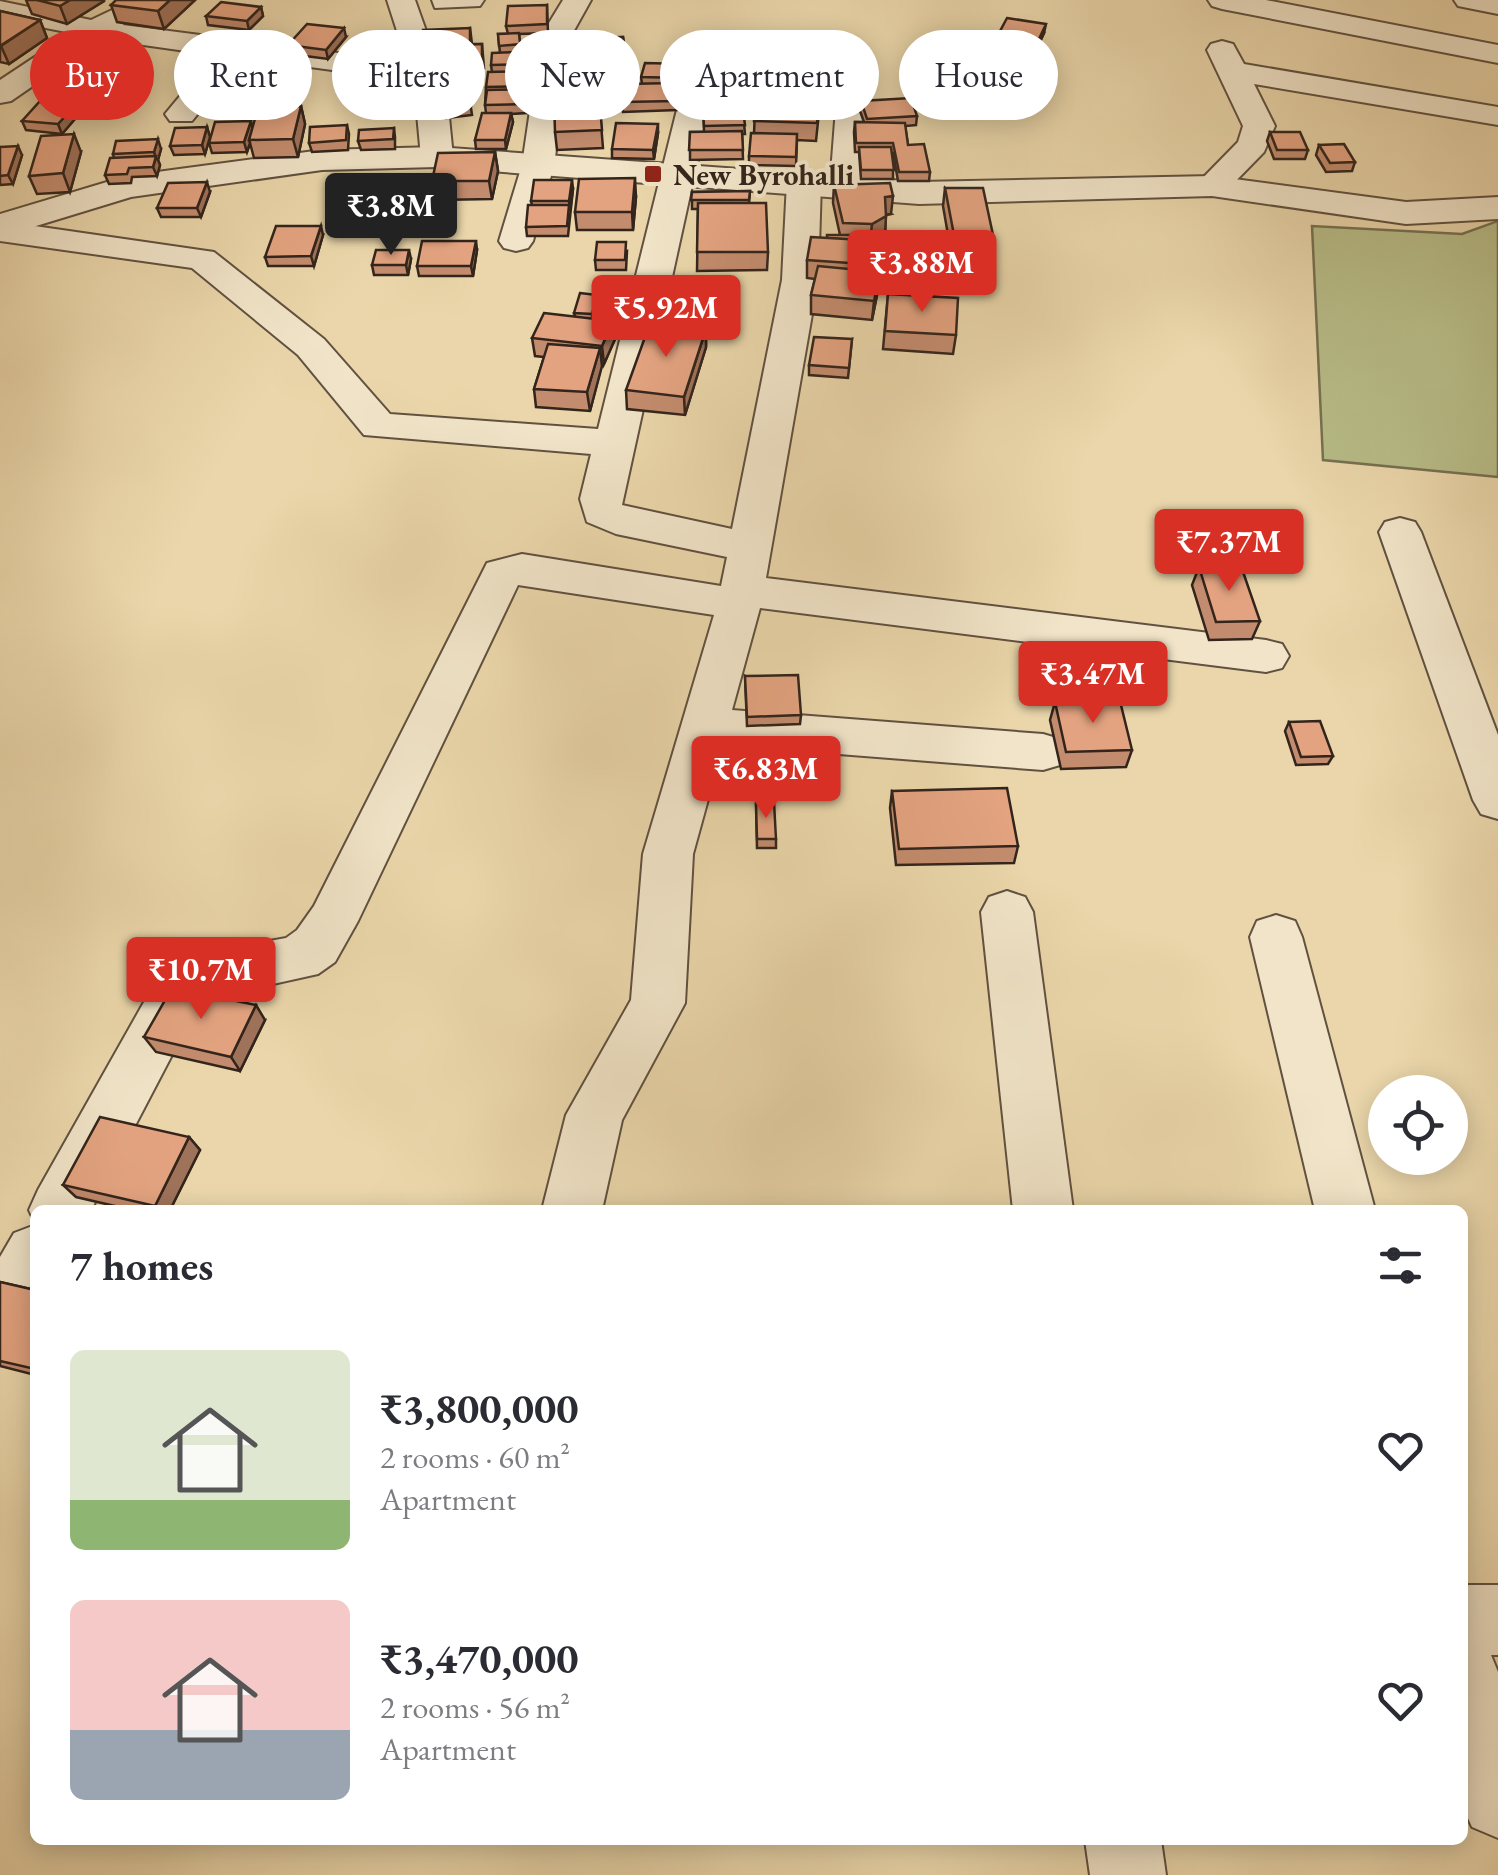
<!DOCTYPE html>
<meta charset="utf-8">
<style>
:root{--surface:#fff;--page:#f7f7f7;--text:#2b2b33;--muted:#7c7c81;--accent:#d93025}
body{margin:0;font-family:"EB Garamond",serif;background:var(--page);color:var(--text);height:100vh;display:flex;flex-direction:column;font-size:38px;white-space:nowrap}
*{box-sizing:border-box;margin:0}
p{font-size:32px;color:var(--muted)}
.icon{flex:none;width:55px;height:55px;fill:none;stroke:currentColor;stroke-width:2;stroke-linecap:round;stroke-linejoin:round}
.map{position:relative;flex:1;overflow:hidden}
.side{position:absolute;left:30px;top:1205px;width:1438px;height:640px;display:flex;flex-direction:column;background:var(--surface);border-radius:15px;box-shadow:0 5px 25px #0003}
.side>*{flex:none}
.banner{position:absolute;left:30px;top:30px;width:1440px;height:90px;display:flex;gap:20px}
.controls{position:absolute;left:1368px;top:1075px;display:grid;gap:20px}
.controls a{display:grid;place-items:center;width:100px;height:100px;border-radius:50%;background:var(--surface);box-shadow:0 5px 25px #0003;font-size:50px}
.price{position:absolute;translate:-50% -85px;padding:0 22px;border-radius:10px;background:var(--accent);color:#fff;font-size:32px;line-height:65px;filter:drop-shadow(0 2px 5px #0008)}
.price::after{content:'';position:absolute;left:50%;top:60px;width:30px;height:22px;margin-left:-15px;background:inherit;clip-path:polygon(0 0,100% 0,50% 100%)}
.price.selected{background:#222;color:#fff}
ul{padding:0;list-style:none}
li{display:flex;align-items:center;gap:30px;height:250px;padding:0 40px}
li span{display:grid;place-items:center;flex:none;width:280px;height:200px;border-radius:15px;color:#555}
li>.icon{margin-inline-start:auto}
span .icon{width:120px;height:120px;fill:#fffc;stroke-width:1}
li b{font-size:42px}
h2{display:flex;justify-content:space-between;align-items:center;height:120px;padding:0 40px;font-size:42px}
.chip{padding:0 35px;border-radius:45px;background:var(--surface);box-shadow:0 5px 25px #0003;font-size:35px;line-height:90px}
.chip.selected{background:var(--accent);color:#fff}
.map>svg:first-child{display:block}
</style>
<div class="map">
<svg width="1498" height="1875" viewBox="0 0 1498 1875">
<rect width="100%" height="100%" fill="#ead6aa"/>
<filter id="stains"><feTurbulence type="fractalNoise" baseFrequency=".002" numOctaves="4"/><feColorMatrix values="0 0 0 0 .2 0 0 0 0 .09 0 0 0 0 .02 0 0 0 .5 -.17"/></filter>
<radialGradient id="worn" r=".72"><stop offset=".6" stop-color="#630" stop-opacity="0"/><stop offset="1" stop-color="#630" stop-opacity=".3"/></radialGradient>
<polygon fill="#b8bd88" stroke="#767152" stroke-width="2.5" points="1498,221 1498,477 1323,460 1312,226 1462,234"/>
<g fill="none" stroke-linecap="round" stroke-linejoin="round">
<g stroke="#615140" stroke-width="4">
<g id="minor">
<polygon points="387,0 415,0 446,87 453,157 449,164 425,164 421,157 414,81 243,58 192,121 170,121 165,114 214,55 101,39 11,101 0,103 0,80 71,33 0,19 0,1 91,20 112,10 122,13 127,19 123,25 407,62"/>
<polygon points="432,0 484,0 480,6 435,8"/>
<polygon points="563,0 591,0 571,36 554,165 533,241 528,248 516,251 504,248 499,241 522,165 541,36"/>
<polygon points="1208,0 1266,0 1498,45 1498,63 1222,9 1212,6"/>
<polygon points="1454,0 1498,0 1498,14 1458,6"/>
<polygon points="707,40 718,43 722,49 622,505 732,529 782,280 787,182 792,175 816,175 821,182 818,280 766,578 1266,640 1282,644 1289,656 1282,668 1266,672 760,608 732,710 1043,734 1060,739 1067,752 1060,765 1043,770 723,745 693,854 685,1003 622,1120 602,1210 542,1210 566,1115 631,1000 643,854 714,615 518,585 358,921 335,962 318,974 224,995 195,1011 91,1210 35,1210 35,1223 29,1210 38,1190 157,979 213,951 286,938 297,930 314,906 487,563 522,554 721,586 727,557 616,534 587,522 580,499 591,454 364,435 298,355 192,268 0,241 0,221 214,252 324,339 390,414 598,429 692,49 696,43"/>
<polygon points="1222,41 1233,44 1244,64 1498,107 1498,125 1254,84 1275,126 1264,152 1224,193 1200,193 1195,186 1238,142 1243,126 1207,50 1211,44"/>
<polygon points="854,60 865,63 869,69 864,186 859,193 835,193 830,186 839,69 843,63"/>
<polygon points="1400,518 1415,522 1421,532 1498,735 1498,819 1481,814 1473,800 1379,532 1385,522"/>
<polygon points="1007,891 1025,897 1033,912 1073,1210 1013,1210 981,912 989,897"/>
<polygon points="1276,915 1295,921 1302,937 1375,1210 1315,1210 1250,937 1257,921"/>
<polygon points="35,1225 35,1315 22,1340 0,1349 0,1257 14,1233"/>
<polygon points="1462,1585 1498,1585 1498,1655 1491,1655 1498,1672 1498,1838 1472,1827 1462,1805"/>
<polygon points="1085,1840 1161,1840 1166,1875 1090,1875"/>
</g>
</g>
<g stroke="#615140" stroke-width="4">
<polygon id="tertiary" points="437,147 919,182 1212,176 1406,202 1498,197 1498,219 1406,224 1212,196 919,204 437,167 322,170 131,197 0,237 0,214 127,176 322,150"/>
</g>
<use href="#minor" fill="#f1e4c8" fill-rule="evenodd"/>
<use href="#tertiary" fill="#f1e4c8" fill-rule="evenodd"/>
</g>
<g fill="#c38c6e" stroke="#33251c" stroke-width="2.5">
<polygon points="26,0 104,0 104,1 67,24 32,14"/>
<polygon points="195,0 164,29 117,22 111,5"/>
<polygon points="547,5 548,33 519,34 521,52 535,51 536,60 532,95 528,95 527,113 511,114 513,122 506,149 476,149 475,140 486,113 485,105 486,87 492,72 491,65 500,53 498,34 508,34 506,26"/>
<polygon points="261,7 263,16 249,30 208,25 206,16"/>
<polygon points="0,11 40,20 47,38 9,64 0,62"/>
<polygon points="470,28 472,44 482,44 484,68 473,69 475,94 469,94 472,115 446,118 442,94 445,93 444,87 451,70 435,71 434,52 424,53 422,44"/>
<polygon points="999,33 1044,33 1037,48 998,42"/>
<polygon points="346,37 328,59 290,54 288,45"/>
<polygon points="623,37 626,61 619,61 619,80 610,80 612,98 599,99 603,148 557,150 555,132 564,97 562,75 567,75 566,71 595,58 593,38"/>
<polygon points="768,46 768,56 765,65 729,62 729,53"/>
<polygon points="775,65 830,81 830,90 824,90 825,112 819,112 816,141 797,140 796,166 749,165 749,156 754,133 755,111 743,111 745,134 742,134 743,159 690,160 690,132 704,132 703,87 731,86 731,81 762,73 761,90 758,90 758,97 764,98 777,86"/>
<polygon points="686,73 683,88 677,87 677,110 623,112 622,102 642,84 641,77"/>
<polygon points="861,101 917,116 916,125 905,126 908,145 930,172 929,181 898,181 893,152 893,179 861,179 859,152 855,152 854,132 855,122 864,122 860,111"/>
<polygon points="301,106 305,124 298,157 254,158 250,143 247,152 212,153 209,143"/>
<polygon points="80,113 62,134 26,130 22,121"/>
<polygon points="347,125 349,134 348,150 312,152 309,143"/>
<polygon points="207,127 210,137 205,154 174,155 170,146"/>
<polygon points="394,128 395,137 395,149 361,150 358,141"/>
<polygon points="1270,132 1308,150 1305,159 1274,159 1267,141"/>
<polygon points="658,133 654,159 612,158 612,149"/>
<polygon points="1319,145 1355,162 1352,171 1326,172 1316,155"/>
<polygon points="0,147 22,155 13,184 0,185"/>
<polygon points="161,149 158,160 160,165 157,176 132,177 131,183 109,184 105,175 114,158 113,154"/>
<polygon points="81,152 70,192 37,194 29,176"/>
<polygon points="495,152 498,171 492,199 436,200 432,181"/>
<polygon points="834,185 891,214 886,215 885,234 872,241 880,241 878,272 878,290 872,320 811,314 811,295 815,279 807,278 807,260 827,238 840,235 833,203"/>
<polygon points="945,188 993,235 991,253 960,253 956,285 890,281 894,232 948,235 943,206"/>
<polygon points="573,189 568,236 527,236 526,227 532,205 531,201"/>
<polygon points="750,191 749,203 768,252 767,270 697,271 698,209 692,209 692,192"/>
<polygon points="210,192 201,217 161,217 157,208"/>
<polygon points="636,197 633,230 577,230 575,212"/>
<polygon points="323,235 314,266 268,266 265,257"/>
<polygon points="477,250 473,276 419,276 417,266"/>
<polygon points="627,251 626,270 596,270 595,260"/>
<polygon points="411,259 408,275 374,275 372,265"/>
<polygon points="888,294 956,335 953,354 883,349"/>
<polygon points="598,304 594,319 613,321 615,339 604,364 602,364 590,411 536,407 534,389 544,357 535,356 532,338 575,316 574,313"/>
<polygon points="706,329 706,347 685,415 627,409 626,390"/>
<polygon points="852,339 848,378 809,375 809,365"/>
<polygon points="1199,567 1260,621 1252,639 1209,640 1192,585"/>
<polygon points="745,676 801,715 800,724 747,726"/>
<polygon points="1055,702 1132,750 1126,767 1061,769 1050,720"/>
<polygon points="1289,722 1333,756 1328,764 1296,765 1285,731"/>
<polygon points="892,791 1018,846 1014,863 896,865 890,808"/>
<polygon points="756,803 776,839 776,848 757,848"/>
<polygon points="265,1020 240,1071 156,1052 144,1037"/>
<polygon points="189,1137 200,1150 170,1210 132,1210 76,1197 63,1185"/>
<polygon points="0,1282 35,1290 35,1375 0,1366"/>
</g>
<g fill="#9f725a" stroke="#33251c" stroke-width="2.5">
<polygon points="70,0 104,0 104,1 67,24 60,6"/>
<polygon points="170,0 195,0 164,29 158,11"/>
<polygon points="261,7 263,16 249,30 247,21"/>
<polygon points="40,20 47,38 9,64 1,46"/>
<polygon points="1046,24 1044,33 1037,48 1039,39"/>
<polygon points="344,28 346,37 328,59 326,50"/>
<polygon points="76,104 80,113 62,134 58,124"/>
<polygon points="301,106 305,124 298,157 293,139"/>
<polygon points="511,113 513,122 506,149 505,140"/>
<polygon points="251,121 253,130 249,140 250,143 247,152 244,142"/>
<polygon points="658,124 658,133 654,159 653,150"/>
<polygon points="207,127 210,137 205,154 202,145"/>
<polygon points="74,134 81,152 70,192 63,173"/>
<polygon points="158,139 161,149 158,160 160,165 157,176 153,167 156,158 154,152"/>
<polygon points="18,146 22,155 13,184 8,175"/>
<polygon points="495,152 498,171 492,199 489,181"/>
<polygon points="635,178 636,197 633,230 632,212"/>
<polygon points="572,180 573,189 570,211 569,201"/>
<polygon points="207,182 210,192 201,217 197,208"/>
<polygon points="893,196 891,214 883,215 885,197"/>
<polygon points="886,216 885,234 870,242 872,224"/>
<polygon points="321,226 323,235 314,266 311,256"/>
<polygon points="476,241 477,250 473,276 471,266"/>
<polygon points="409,250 411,259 408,275 406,265"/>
<polygon points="880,272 878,290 872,320 874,301"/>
<polygon points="597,295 598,304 593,324 592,314"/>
<polygon points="613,321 615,339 604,364 602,346"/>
<polygon points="706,329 706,347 685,415 684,397"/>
<polygon points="600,348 602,366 590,411 587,392"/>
<polygon points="256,1005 265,1020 240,1071 231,1057"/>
<polygon points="189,1137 200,1150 170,1210 159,1210 155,1206"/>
</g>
<g fill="#e3a380" stroke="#33251c" stroke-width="2.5">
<polygon points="37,0 70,0 60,6"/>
<polygon points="116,0 170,0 158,11 111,5"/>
<polygon points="221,2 261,7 247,21 206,16"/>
<polygon points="547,5 547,24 506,26 508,6"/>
<polygon points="0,11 40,20 0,46"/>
<polygon points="1007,18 1046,24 1039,39 999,33"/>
<polygon points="307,24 344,28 326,50 288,45"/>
<polygon points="470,28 470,42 422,44 423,30"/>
<polygon points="519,33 520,44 499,46 498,34"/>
<polygon points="623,37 625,52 595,53 593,38"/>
<polygon points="732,43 768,46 765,56 729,53"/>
<polygon points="482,44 482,59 433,62 434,46"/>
<polygon points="535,51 534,64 491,65 492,53"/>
<polygon points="619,57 618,71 566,71 568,58"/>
<polygon points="645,63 685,64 683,78 641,77"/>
<polygon points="827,64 830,81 778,82 775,65"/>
<polygon points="473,68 474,85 444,87 443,71"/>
<polygon points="533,71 531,86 486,87 488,72"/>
<polygon points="733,72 762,73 761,81 731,81"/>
<polygon points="610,73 612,89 564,91 562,75"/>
<polygon points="676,83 677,101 622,102 622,84"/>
<polygon points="757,86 758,97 757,97 756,102 704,103 703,87"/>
<polygon points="823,86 825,102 819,102 819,100 765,98 764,87"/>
<polygon points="527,89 526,104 485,105 487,90"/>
<polygon points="468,91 471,106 444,109 442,94"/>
<polygon points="599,95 602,130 555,132 554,97"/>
<polygon points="757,97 819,100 817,123 754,121"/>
<polygon points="911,98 917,116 867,119 861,101"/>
<polygon points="40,101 76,104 58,124 22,121"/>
<polygon points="301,106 293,139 249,140 258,108"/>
<polygon points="743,110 745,125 704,126 703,111"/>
<polygon points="482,113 511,113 505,140 475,140"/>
<polygon points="251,121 244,142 209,143 215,122"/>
<polygon points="855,122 905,123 908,145 924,144 930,172 899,172 893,143 856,143"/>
<polygon points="616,123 658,124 653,150 612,149"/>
<polygon points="347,125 346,140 309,143 310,127"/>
<polygon points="207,127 202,145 170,146 175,128"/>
<polygon points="394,128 393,139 358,141 359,130"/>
<polygon points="742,131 743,150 689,150 690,132"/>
<polygon points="1270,132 1300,132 1308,150 1277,150"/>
<polygon points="751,133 797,134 796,157 749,156"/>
<polygon points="74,134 63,173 29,176 41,136"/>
<polygon points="158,139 154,152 113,154 116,141"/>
<polygon points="1344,144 1355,162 1330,163 1319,145"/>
<polygon points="18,146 8,175 0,176 0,147"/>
<polygon points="859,147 891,147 894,170 861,170"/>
<polygon points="495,152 489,181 432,181 438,153"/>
<polygon points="156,156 153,167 129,168 127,174 105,175 110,158"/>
<polygon points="635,178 632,212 575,212 579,179"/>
<polygon points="534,180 572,180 569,201 531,201"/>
<polygon points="207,182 197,208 157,208 168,183"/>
<polygon points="890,183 893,196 885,197 886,216 872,224 843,223 834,185"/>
<polygon points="945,188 983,188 993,235 960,235 959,266 892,262 894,232 954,235"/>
<polygon points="750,191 749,200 691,200 692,192"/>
<polygon points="698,203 766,203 768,252 697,252"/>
<polygon points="528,205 569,205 567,226 526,227"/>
<polygon points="276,226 321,226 311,256 265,257"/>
<polygon points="827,235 871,235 871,241 827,238"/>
<polygon points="811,237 880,241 878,265 807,260"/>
<polygon points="422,241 476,241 471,266 417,266"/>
<polygon points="597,242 626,242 625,260 595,260"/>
<polygon points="376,250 409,250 406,265 372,265"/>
<polygon points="818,266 880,272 874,301 811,295"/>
<polygon points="580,293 597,295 592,314 574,313"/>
<polygon points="888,294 958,298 956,335 885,331"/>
<polygon points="544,313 613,321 602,346 532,338"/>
<polygon points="650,323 706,329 684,397 626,390"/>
<polygon points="814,337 852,339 849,368 809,365"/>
<polygon points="548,344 600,348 587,392 534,389"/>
<polygon points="1241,566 1260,621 1216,622 1199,567"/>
<polygon points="798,675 801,715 747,717 745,676"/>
<polygon points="1120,701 1132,750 1066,752 1055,702"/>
<polygon points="1320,721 1333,756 1301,757 1289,722"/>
<polygon points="1007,788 1018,846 899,849 892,791"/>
<polygon points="774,802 776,839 757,839 756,803"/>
<polygon points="172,988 256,1005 231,1057 144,1037"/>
<polygon points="100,1117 189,1137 155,1206 63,1185"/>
<polygon points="0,1282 35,1290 35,1369 0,1361"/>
</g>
<rect fill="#8f2418" stroke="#f1e4c8" stroke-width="4" x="643" y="164" width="20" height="20" rx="5"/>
<g text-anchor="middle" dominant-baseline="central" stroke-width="8" stroke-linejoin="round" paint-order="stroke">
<g font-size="30" font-weight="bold" fill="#33251c" stroke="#f1e4c8" text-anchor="start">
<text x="673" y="174">New Byrohalli</text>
</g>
</g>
<rect width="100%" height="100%" filter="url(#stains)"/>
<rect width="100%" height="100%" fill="url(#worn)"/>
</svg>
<div class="controls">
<a><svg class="icon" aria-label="locate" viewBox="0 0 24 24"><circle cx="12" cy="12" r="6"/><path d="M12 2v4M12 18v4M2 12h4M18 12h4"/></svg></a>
</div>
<b class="price selected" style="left:391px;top:258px">₹3.8M</b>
<b class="price" style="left:922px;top:315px">₹3.88M</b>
<b class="price" style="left:666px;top:360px">₹5.92M</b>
<b class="price" style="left:1229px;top:594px">₹7.37M</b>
<b class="price" style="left:1093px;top:726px">₹3.47M</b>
<b class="price" style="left:766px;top:821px">₹6.83M</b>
<b class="price" style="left:201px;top:1022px">₹10.7M</b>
<div class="banner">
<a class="chip selected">Buy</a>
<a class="chip">Rent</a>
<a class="chip">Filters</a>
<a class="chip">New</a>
<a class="chip">Apartment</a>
<a class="chip">House</a>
</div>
<section class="side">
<h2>7 homes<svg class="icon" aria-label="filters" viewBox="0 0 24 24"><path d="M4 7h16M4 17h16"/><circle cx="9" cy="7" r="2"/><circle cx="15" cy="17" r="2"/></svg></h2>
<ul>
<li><span style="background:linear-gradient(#dfe7d0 75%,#8fb573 0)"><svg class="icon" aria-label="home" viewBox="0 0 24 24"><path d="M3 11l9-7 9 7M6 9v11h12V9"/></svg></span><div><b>₹3,800,000</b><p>2 rooms · 60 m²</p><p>Apartment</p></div><svg class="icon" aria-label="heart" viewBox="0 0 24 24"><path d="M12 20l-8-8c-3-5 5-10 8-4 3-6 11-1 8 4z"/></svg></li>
<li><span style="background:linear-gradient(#f6c9c9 65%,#9aa5b1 0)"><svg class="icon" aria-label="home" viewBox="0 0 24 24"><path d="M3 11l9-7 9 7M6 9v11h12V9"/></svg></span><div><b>₹3,470,000</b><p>2 rooms · 56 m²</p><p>Apartment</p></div><svg class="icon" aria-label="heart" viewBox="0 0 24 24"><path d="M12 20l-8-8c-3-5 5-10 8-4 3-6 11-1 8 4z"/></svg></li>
</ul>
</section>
</div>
